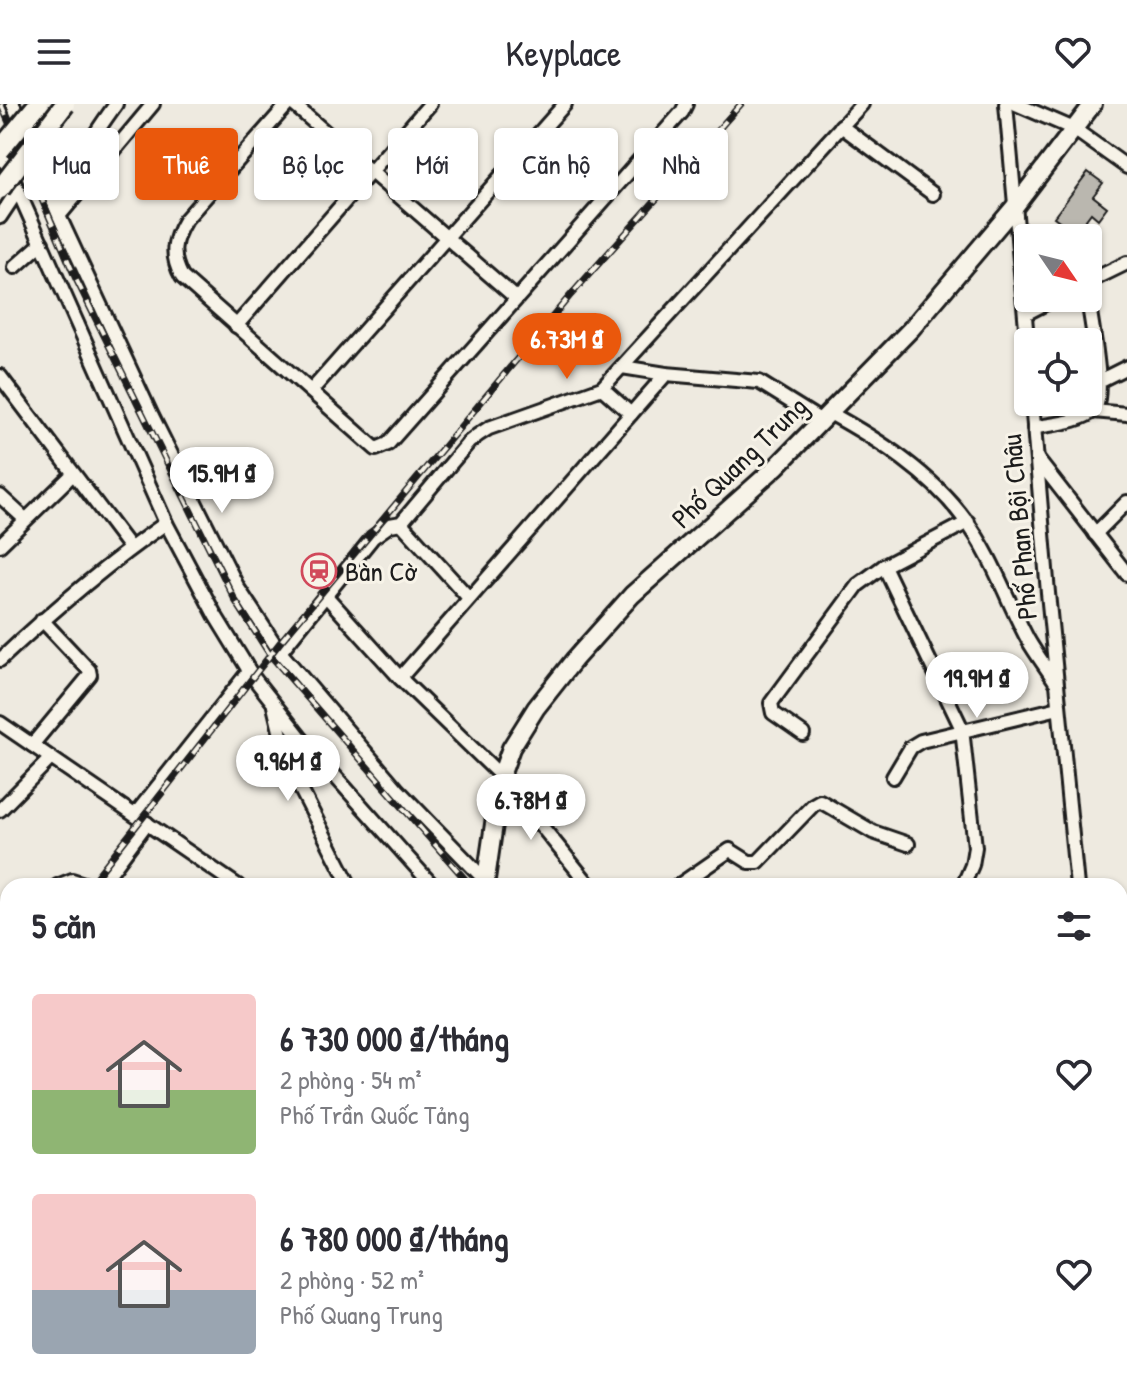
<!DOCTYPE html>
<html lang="vi">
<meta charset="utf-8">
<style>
:root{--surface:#fff;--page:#f7f7f7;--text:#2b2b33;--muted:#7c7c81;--accent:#ea580c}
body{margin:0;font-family:"Patrick Hand",sans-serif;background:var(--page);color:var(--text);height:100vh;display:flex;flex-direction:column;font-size:30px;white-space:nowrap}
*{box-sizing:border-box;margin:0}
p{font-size:26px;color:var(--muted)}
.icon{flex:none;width:44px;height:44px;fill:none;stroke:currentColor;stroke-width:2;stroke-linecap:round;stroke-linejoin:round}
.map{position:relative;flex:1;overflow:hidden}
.panel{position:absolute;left:0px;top:774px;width:1128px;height:512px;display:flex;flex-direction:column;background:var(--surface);border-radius:24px 24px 0 0;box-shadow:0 2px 6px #0004}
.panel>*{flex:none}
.banner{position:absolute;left:24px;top:24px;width:1080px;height:72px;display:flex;gap:16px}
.needle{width:52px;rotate:125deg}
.tools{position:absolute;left:1014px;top:120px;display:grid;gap:16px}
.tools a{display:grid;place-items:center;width:88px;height:88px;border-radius:8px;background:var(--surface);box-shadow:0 2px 6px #0004;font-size:40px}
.price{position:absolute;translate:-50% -68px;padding:0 18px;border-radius:28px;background:#fff;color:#222;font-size:26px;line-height:52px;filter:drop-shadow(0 2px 4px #0008)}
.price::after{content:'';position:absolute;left:50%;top:48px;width:24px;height:18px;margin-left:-12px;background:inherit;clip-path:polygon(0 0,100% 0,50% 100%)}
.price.on{background:var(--accent);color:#fff}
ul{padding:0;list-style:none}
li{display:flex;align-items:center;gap:24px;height:200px;padding:0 32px}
li span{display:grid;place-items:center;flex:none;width:224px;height:160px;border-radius:8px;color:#555}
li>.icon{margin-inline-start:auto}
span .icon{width:96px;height:96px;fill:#fffc;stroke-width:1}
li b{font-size:34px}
h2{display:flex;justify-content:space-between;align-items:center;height:96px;padding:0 32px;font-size:34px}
.pill{padding:0 28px;border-radius:8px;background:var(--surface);box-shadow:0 2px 6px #0004;font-size:28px;line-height:72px}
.pill.on{background:var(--accent);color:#fff}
header{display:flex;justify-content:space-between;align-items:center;height:104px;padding:0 32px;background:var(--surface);font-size:36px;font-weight:600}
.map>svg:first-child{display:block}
</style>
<header><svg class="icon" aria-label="menu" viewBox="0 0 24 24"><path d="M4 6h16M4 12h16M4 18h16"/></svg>Keyplace<svg class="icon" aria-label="heart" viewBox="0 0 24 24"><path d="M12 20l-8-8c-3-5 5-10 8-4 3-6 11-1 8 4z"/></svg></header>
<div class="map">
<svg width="1127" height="1286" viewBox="0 0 1127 1286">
<rect width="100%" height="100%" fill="#eeeae0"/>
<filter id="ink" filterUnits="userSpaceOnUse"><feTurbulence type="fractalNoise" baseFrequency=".0125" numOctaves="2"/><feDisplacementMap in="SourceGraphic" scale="16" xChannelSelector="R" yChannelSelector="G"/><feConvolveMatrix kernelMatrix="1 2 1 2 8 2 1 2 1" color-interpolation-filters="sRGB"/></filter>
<g filter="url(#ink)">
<polygon fill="#bab7af" stroke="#1c1c1c" stroke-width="2" points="1088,68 1103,79 1093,92 1107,103 1098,115 1091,109 1076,129 1054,113"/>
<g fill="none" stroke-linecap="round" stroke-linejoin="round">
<g stroke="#1c1c1c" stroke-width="18">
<g id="minor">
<polyline points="13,0 59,112 152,312 238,484 280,548 398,686 489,780"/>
<path d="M288,0L185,116C173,136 170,151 182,173L376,345L388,340L682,8L686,0"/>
<polyline points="293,0 516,194"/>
<polyline points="1006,0 1028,246"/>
<polyline points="1016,0 1074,25 1127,63"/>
<polyline points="841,22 933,90"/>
<polyline points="0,46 166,419 215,511 253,573 301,634 433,782"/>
<path d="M60,108C71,65 90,36 116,0"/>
<polyline points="59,112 153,0"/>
<polyline points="0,113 18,86"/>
<polyline points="15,163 42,139"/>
<polyline points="1088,178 1127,159"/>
<polyline points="1025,210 1056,194"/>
<polyline points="236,222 430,0"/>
<polyline points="622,263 666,270 759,278 820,316"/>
<polyline points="0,272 130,444"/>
<polyline points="1099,277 1127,263"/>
<polyline points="602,284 631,310"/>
<polyline points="311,287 565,0"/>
<polyline points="1032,298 1048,489 1077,782"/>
<polyline points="1093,307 1127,310"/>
<path d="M828,308C879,336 931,369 966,417C993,453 1007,497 1028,536C1036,550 1046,563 1055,577"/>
<path d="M1034,324C1051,320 1082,318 1094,306C1107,292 1090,214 1088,194"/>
<polyline points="1038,356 1127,470"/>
<polyline points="0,392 25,415"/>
<polyline points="401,419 469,494"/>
<polyline points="1095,430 1127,398"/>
<polyline points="0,441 73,370"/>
<polyline points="884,462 962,625 975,743 972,761 963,782"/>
<polyline points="327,493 400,574 501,672 590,782"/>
<polyline points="280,548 373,433 390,421 401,419 469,338 478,331 489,324 602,284 862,0"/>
<path d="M0,556C52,507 107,460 166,419"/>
<polyline points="400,574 666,270"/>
<polyline points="274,602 288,660 350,782"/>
<polyline points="0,619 238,782"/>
<polyline points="803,630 773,609 771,599 858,481 884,462 968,418"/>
<polyline points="32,641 90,571 89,566 42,516"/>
<polyline points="893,673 911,643 921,637 1059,604"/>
<polyline points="0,706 51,654"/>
<polyline points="135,711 249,567"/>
<polyline points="57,782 72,776 90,782"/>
<polyline points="100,782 147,719"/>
<polyline points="678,782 730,746 749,758 758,758 813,701 820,697 873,728 908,740"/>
<polyline points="0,850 8,840"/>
<polyline points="1120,910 1127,914"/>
<polyline points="0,952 8,941"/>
<polyline points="0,1001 8,1007"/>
<polyline points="0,1049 8,1038"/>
<polyline points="0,1111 8,1117"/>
<polyline points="1120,1160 1127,1244"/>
<polyline points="0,1166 8,1171"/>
<polyline points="0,1259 8,1253"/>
<polyline points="95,1278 99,1283"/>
<polyline points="720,1278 725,1286"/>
<polyline points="824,1278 828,1286"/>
<polyline points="849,1278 853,1286"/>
<polyline points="799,1285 815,1278"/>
<polyline points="260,1286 261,1278"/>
</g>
</g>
<g stroke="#1c1c1c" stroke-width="22">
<g id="major">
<polyline points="485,782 501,672 511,644 536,604 574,556 632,491 777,362 911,225 1016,101 1093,0"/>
<polyline points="1120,992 1127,978"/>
<polyline points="1120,1048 1127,1035"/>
<polyline points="455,1286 456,1278"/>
<polyline points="969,1286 973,1278"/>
<polyline points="1002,1286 1006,1278"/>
</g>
</g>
<use href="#minor" stroke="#f7f3e8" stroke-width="12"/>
<use href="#major" stroke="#f7f3e8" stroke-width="16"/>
<g stroke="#1c1c1c" stroke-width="7">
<g id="rail">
<polyline points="1,0 76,175 235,496 270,551 471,782"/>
<polyline points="89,782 282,536 569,193 741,0"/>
<polyline points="0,902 8,891"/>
<polyline points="832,1278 836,1286"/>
</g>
</g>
<use href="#rail" stroke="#f7f3e8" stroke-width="4" stroke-dasharray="12" stroke-linecap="butt"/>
<g stroke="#1c1c1c" stroke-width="24" stroke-linecap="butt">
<g id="highway-bridge">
<polyline points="0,46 38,0"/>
<polyline points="0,85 65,0"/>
</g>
</g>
<use href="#highway-bridge" stroke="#f7f3e8" stroke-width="18"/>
</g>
</g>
<defs>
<g id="station-ring" transform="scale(1.8)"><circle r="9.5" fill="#f7f3e8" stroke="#d1495b" stroke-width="1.5"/><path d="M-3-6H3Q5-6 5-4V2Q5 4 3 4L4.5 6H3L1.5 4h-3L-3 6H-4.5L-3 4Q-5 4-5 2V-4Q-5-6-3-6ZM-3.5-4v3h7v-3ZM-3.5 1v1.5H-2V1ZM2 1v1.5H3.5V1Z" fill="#d1495b"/></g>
</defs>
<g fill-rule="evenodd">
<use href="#station-ring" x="319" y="467"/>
</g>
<g text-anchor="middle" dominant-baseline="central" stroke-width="6" stroke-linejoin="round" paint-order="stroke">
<g font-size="28" fill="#1c1c1c" stroke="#f7f3e8">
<text transform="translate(739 358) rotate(-44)">Phố Quang Trung</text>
<text transform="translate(1019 423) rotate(-95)">Phố Phan Bội Châu</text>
</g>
<g font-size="28" fill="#1c1c1c" stroke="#f7f3e8" text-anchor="start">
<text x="345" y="467">Bàn Cờ</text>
</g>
</g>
</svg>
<div class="tools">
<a><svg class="needle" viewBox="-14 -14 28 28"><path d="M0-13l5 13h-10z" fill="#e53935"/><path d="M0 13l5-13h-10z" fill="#7c7c81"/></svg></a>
<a><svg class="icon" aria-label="locate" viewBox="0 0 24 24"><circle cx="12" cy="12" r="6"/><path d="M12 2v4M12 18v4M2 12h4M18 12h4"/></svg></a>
</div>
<b class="price on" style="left:567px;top:277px">6.73M ₫</b>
<b class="price" style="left:222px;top:411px">15.9M ₫</b>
<b class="price" style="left:977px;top:616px">19.9M ₫</b>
<b class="price" style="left:288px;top:699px">9.96M ₫</b>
<b class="price" style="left:531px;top:738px">6.78M ₫</b>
<div class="banner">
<a class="pill">Mua</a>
<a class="pill on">Thuê</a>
<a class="pill">Bộ lọc</a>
<a class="pill">Mới</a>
<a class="pill">Căn hộ</a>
<a class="pill">Nhà</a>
</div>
<section class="panel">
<h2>5 căn<svg class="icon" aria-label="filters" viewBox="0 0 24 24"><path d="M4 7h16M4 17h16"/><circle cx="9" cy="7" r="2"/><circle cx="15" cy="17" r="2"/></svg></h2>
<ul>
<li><span style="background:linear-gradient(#f6c9c9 60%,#8fb573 0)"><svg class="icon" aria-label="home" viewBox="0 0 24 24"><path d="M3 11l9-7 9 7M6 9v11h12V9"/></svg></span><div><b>6 730 000 ₫/tháng</b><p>2 phòng · 54 m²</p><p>Phố Trần Quốc Tảng</p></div><svg class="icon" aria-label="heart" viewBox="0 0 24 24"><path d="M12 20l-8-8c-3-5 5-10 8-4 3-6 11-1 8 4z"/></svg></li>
<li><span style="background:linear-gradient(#f6c9c9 60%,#9aa5b1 0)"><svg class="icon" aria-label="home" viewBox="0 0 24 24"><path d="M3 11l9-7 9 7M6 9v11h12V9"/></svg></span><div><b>6 780 000 ₫/tháng</b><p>2 phòng · 52 m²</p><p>Phố Quang Trung</p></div><svg class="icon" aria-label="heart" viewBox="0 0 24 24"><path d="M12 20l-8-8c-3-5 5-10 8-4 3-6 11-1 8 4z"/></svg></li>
</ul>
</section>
</div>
